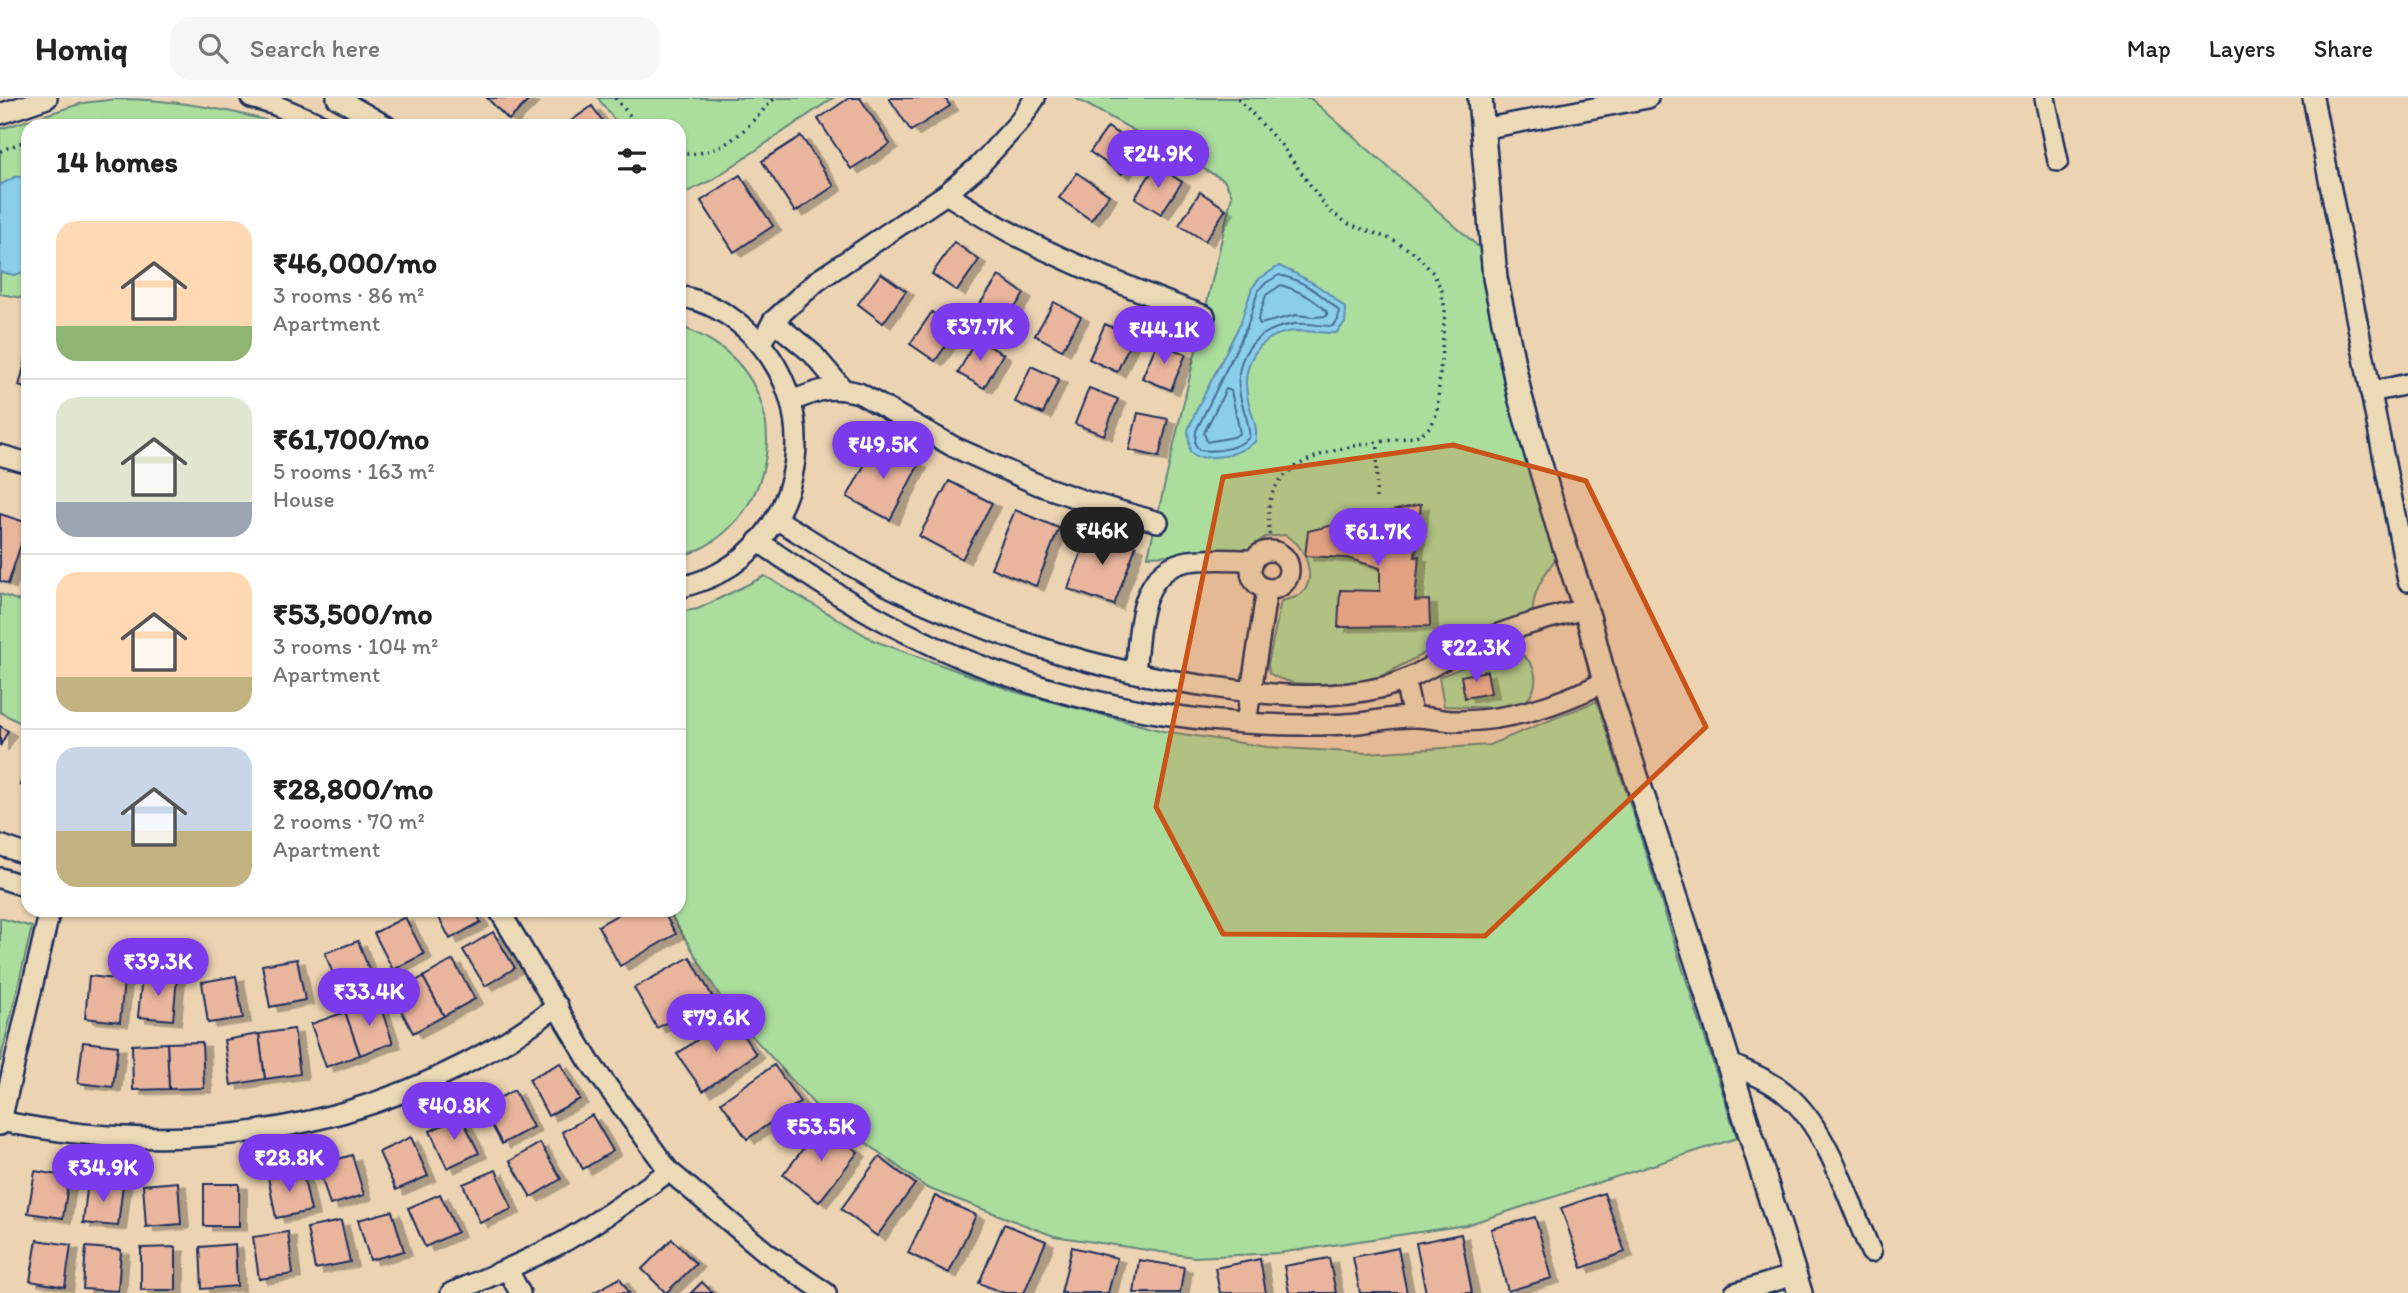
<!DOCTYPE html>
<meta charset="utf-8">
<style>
:root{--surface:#fff;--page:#f6f6f6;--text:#222;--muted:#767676;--line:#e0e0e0;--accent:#7c3aed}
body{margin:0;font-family:Itim,sans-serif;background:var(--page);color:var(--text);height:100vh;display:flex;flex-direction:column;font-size:26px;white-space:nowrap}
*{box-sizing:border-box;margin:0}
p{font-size:23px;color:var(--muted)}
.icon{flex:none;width:38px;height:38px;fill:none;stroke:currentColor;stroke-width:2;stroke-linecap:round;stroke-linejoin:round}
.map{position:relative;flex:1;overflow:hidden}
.sheet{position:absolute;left:21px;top:21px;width:665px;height:798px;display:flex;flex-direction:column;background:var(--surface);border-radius:21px;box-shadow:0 2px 5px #0004}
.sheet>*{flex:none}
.price{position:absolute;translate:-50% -60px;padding:0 16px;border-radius:24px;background:var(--accent);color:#fff;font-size:23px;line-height:46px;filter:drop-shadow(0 2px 4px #0008)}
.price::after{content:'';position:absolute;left:50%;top:42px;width:21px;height:16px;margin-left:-10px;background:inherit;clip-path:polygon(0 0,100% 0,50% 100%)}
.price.current{background:#222;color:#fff}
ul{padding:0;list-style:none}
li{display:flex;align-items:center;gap:21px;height:175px;padding:0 35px}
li+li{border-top:2px solid var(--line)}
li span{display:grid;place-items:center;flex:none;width:196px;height:140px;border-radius:21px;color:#555}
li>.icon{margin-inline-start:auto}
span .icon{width:84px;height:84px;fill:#fffc;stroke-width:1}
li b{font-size:30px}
h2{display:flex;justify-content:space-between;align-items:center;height:84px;padding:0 35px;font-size:30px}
header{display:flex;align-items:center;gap:42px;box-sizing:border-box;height:98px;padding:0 35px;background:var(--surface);border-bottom:2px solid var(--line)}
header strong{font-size:33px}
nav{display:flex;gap:38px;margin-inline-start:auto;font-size:24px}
.search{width:490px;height:63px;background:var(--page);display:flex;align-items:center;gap:18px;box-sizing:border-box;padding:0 24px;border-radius:21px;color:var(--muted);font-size:26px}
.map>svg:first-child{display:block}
</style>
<header>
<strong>Homiq</strong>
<div class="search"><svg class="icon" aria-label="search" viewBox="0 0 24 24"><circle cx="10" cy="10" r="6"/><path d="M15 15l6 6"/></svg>Search here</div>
<nav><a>Map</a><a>Layers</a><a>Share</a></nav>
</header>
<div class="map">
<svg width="2408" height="1195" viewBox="0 0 2408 1195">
<defs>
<filter id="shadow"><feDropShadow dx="8" dy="4.5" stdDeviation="0" flood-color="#0004"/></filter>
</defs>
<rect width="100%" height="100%" fill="#ecd3b2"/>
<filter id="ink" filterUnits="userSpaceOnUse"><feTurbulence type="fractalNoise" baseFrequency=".0143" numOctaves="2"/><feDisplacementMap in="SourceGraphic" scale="14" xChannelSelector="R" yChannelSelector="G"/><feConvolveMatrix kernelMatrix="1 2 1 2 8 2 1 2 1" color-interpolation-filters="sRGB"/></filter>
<g filter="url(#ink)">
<g fill="#abdd9d" stroke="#63867e" stroke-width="2">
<polygon points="598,0 833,0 712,82 687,94 679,91 679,28 619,28"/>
<path d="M1075,0H1310L1489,158L1558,457C1543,479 1533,491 1532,519L1511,523L1442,546L1372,583L1341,587L1294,585L1278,580L1269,575L1268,566L1281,503C1288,501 1297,500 1302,495C1315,483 1308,460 1298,447C1295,443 1289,440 1285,437L1265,439L1245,454L1148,458L1232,97L1224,82Z"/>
<path d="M117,1C176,1 229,11 286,28H28V201L0,196V31L83,5Z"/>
<path d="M679,228C701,236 722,247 738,265C796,330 762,436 679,459Z"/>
<polygon points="765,478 875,543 1016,594 1163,633 1267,649 1367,655 1489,647 1597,603 1737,1040 1466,1127 1279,1155 1194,1159 1054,1138 927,1090 814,1006 729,913 668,812 679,812 679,514 698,511"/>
<polygon points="0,496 28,506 28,629 0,614"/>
<path d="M1502,553C1507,553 1514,553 1518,555C1543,566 1540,601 1515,609C1504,612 1459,608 1444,608L1439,579Z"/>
<polygon points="0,820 32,829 0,964"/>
</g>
<g fill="#8aceeb" stroke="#5e8eb3" stroke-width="2">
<polygon points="28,78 28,173 14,177 0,174 0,87 15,79"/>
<path d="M1279,168C1307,181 1324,189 1346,211L1345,225L1336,235C1323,235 1310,233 1297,233C1258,235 1240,266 1248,302C1251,316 1259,329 1255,344C1237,357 1217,361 1196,359L1190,354L1188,332L1197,311L1240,226L1252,190L1259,181Z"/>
</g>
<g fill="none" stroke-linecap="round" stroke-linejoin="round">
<g stroke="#476f96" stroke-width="2">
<path d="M1279,177C1303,182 1322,196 1339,213L1338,222L1333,228C1320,228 1307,225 1295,226C1255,231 1233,257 1240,297C1242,311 1251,326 1249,340C1235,351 1216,354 1199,352L1195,346L1196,333L1247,229L1258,193L1264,186Z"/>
<path d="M1281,187C1299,193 1314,200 1327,214V218L1313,219L1296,217L1260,226L1258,222L1266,197Z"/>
<polygon points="1226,291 1231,293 1240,335 1234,339 1207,344 1204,335"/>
</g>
</g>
<g fill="#eab59d" stroke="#1b2f5e" stroke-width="2" filter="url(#shadow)">
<polygon points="487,0 531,0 509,22"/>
<polygon points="849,0 860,0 890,46 851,71 818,21"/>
<polygon points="889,0 945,0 950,8 911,33"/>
<polygon points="592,8 606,28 564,28"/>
<polygon points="1108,29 1139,51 1122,76 1090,54"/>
<polygon points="801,38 834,88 795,114 762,63"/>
<polygon points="1156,67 1182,84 1161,116 1135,100"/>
<polygon points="1077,75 1109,97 1091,122 1059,100"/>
<polygon points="740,77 773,128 734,154 701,103"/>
<polygon points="1200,94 1226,111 1205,143 1179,127"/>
<polygon points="954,144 979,162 957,193 932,176"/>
<polygon points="881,175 906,193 883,225 858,206"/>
<polygon points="999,178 1024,196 1002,228 977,210"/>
<polygon points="1054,204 1081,219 1062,252 1035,237"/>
<polygon points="932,214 957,232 935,263 910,246"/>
<polygon points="1105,226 1133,239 1117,274 1089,261"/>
<polygon points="976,241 1003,256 984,290 958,275"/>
<polygon points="1157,245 1186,256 1171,292 1142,280"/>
<polygon points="28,253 28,291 19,288"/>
<polygon points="1031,268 1059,281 1043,316 1015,304"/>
<polygon points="1089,290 1118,301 1104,337 1075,326"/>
<polygon points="1138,315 1168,321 1159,359 1129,352"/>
<polygon points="877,344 919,366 890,422 847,399"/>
<polygon points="949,383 992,405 962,461 919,438"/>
<polygon points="1421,406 1415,459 1419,458 1415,503 1429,502 1430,528 1338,529 1340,492 1380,493 1380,470 1347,460 1305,458 1308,433"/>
<polygon points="1015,412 1059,430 1036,488 991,470"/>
<polygon points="0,416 28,425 8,486 0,483"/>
<polygon points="1090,431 1136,448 1114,507 1068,491"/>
<polygon points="1487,573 1491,595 1465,600 1461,578"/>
<polygon points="0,628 8,633 0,648"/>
<polygon points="28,664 28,690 20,687"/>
<polygon points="435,812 474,812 481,824 450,841"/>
<polygon points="626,812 662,812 676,836 620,868 598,828"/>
<polygon points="405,819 424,856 393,872 374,835"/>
<polygon points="493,834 515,870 485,888 463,852"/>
<polygon points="358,843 373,882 340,894 325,855"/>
<polygon points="690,859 712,898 657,930 634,890"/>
<polygon points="297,861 305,902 270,909 262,867"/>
<polygon points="453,862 475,901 444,918 423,879"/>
<polygon points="142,877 177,880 173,922 138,919"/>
<polygon points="89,878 124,882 120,924 85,920"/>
<polygon points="236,878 243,920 208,925 202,884"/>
<polygon points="423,879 444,918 413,935 392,895"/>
<polygon points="378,902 393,945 360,957 345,914"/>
<polygon points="345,914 360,957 326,969 311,926"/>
<polygon points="730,919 756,956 703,993 677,956"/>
<polygon points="294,931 300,976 265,981 259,936"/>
<polygon points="259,936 265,981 231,987 224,942"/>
<polygon points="83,944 118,948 113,989 78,985"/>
<polygon points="202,944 204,990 169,991 167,945"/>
<polygon points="167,945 169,991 133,992 132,947"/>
<polygon points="560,965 580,1001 548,1018 529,981"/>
<polygon points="774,967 800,1004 747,1041 721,1004"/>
<polygon points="514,992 533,1029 502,1046 482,1009"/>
<polygon points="592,1017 613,1053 583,1071 562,1034"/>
<polygon points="461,1018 479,1055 447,1070 430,1033"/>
<polygon points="822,1026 858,1054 819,1104 783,1077"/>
<polygon points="411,1039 428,1078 396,1092 379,1054"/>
<polygon points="540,1045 561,1081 531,1099 510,1063"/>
<polygon points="352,1057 364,1097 330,1107 318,1067"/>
<polygon points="879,1059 915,1086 877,1138 841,1111"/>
<polygon points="302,1072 311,1113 276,1120 268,1079"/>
<polygon points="496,1072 512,1111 480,1125 463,1086"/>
<polygon points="35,1073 69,1079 63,1120 28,1115"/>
<polygon points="88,1083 123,1086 118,1128 83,1125"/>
<polygon points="178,1084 181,1126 146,1129 143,1087"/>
<rect x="204" y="1086" width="35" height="42"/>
<polygon points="1604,1095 1625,1154 1582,1170 1561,1110"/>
<polygon points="440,1096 457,1134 425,1149 408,1110"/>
<polygon points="935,1098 976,1117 949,1175 908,1155"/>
<polygon points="392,1113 404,1153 370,1162 358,1122"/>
<polygon points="1535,1119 1552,1180 1508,1193 1491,1131"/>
<polygon points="341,1123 350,1164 315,1171 307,1130"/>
<polygon points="1004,1126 1046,1143 1024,1195 1004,1195 979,1185"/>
<polygon points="288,1134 293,1176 259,1181 253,1139"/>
<polygon points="1461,1136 1472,1195 1426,1195 1416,1145"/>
<polygon points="672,1141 696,1166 666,1195 642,1171"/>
<polygon points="37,1142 71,1147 65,1189 30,1183"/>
<polygon points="235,1146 237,1188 202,1191 200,1149"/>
<polygon points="86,1149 121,1152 118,1193 83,1191"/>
<polygon points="176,1149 176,1192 141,1192 141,1150"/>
<polygon points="1072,1149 1117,1160 1108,1195 1061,1195"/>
<polygon points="1398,1150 1407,1195 1360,1195 1353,1159"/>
<polygon points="1329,1160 1336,1195 1289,1195 1284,1168"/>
<polygon points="1260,1161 1266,1195 1220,1195 1215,1170"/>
<polygon points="1139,1162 1184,1169 1180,1195 1134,1195"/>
<polygon points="620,1180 629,1195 593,1195"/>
<polygon points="702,1184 713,1195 691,1195"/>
</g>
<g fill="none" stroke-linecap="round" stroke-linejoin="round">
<g stroke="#1b2f5e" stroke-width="24">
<g id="minor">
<polyline points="251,0 275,7 325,28"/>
<polyline points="337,0 386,28"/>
<polyline points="2045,0 2058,63"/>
<polyline points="2313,0 2408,483"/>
<polyline points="0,16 47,0"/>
<polyline points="1482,31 1648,0"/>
<path d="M946,96C971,111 995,127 1021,140C1080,170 1142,195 1205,218"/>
<path d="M679,198C707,203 733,218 753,238C822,308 806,428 719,475C707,482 693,486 679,490"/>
<polyline points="773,223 813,256 842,290"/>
<polyline points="761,245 773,223 817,183 946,96 979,68 1020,23 1035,0"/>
<polyline points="2371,294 2408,286"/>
<path d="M792,303C819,292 830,287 859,295L954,349L1039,387L1088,404L1158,424"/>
<polyline points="0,357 28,365"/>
<path d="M776,421C815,444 853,471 894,491C997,541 1108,575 1221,590C1276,598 1330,602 1384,589C1416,581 1444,559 1474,546C1510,530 1547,520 1585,511"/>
<path d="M758,443C806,477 854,509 907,535C1027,596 1166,626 1300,627C1320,627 1340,627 1359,625C1376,623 1394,619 1411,619C1425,618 1439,622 1453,623C1508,624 1557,607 1605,584"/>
<circle cx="1270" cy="472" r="19"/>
<path d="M1135,574C1140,534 1137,471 1189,463C1209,460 1233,462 1254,462"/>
<polyline points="1405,583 1413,619"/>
<polyline points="1246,625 1267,491"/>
<polyline points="0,747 28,757"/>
<polyline points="0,780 28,789"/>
<polyline points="499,812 589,963 669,1073 767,1155 826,1195"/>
<path d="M1728,965C1748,974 1770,982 1786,996C1828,1030 1850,1106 1871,1154"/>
<path d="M0,1023C175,1059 341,1039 496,949C518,937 538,922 558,908"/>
<polyline points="0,1027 50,812"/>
<polyline points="508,1172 520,1195"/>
<path d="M451,1195C489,1179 528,1163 565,1143C601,1122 635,1098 669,1073"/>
<polyline points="1735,1195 1794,1177"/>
</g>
</g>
<g stroke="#1b2f5e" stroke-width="28">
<polyline id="tertiary" points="1480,0 1495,180 1520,299 1559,431 1589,522 1605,584 1698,867 1800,1195"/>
</g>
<g stroke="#1b2f5e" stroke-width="3.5" stroke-dasharray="2 5" stroke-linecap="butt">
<polyline points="615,0 639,28"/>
<path d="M1238,0L1282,48L1329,113L1349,126L1393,142L1416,156L1433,175L1442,193L1445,213L1437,313C1433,328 1427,334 1413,339C1370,346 1291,350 1272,396C1266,412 1269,433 1271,450"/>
<polyline points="80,28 100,24 148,28"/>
<polyline points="0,53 28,42"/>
<path d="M679,56C728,58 744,31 775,0"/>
<polyline points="1376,400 1378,345"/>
</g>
<use href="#minor" stroke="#ecdab7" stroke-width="19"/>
<use href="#tertiary" stroke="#ecdab7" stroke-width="23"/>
</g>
</g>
<path fill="#c95318" fill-opacity="0.2" stroke="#c95318" stroke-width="5" stroke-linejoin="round" d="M1453,347L1586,383L1706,629L1485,838L1223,836L1156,709L1223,379Z"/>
</svg>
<b class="price" style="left:1158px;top:92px">₹24.9K</b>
<b class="price" style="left:980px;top:265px">₹37.7K</b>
<b class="price" style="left:1164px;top:268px">₹44.1K</b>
<b class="price" style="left:883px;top:383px">₹49.5K</b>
<b class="price current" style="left:1102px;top:469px">₹46K</b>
<b class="price" style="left:1378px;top:470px">₹61.7K</b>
<b class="price" style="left:1476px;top:586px">₹22.3K</b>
<b class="price" style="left:158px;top:900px">₹39.3K</b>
<b class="price" style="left:369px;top:930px">₹33.4K</b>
<b class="price" style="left:716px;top:956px">₹79.6K</b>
<b class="price" style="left:454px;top:1044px">₹40.8K</b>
<b class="price" style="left:821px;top:1065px">₹53.5K</b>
<b class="price" style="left:289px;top:1096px">₹28.8K</b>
<b class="price" style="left:103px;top:1106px">₹34.9K</b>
<section class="sheet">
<h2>14 homes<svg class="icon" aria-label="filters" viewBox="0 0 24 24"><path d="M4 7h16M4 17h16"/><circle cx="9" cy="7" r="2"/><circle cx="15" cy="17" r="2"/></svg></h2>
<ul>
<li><span style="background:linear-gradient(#ffd9b3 75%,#8fb573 0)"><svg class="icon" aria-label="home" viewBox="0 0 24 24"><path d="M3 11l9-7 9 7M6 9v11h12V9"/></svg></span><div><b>₹46,000/mo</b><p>3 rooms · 86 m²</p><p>Apartment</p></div></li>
<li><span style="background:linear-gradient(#dfe7d0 75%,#9aa5b1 0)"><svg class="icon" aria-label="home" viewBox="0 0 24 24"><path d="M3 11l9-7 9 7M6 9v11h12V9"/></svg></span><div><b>₹61,700/mo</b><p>5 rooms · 163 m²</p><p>House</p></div></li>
<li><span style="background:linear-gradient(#ffd9b3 75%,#c2b280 0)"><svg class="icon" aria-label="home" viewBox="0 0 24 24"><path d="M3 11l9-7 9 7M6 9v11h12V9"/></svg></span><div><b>₹53,500/mo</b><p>3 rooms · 104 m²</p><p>Apartment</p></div></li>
<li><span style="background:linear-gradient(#c9d6e8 60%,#c2b280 0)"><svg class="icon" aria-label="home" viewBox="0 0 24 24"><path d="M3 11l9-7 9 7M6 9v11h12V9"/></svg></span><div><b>₹28,800/mo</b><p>2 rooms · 70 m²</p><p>Apartment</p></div></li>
</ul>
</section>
</div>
